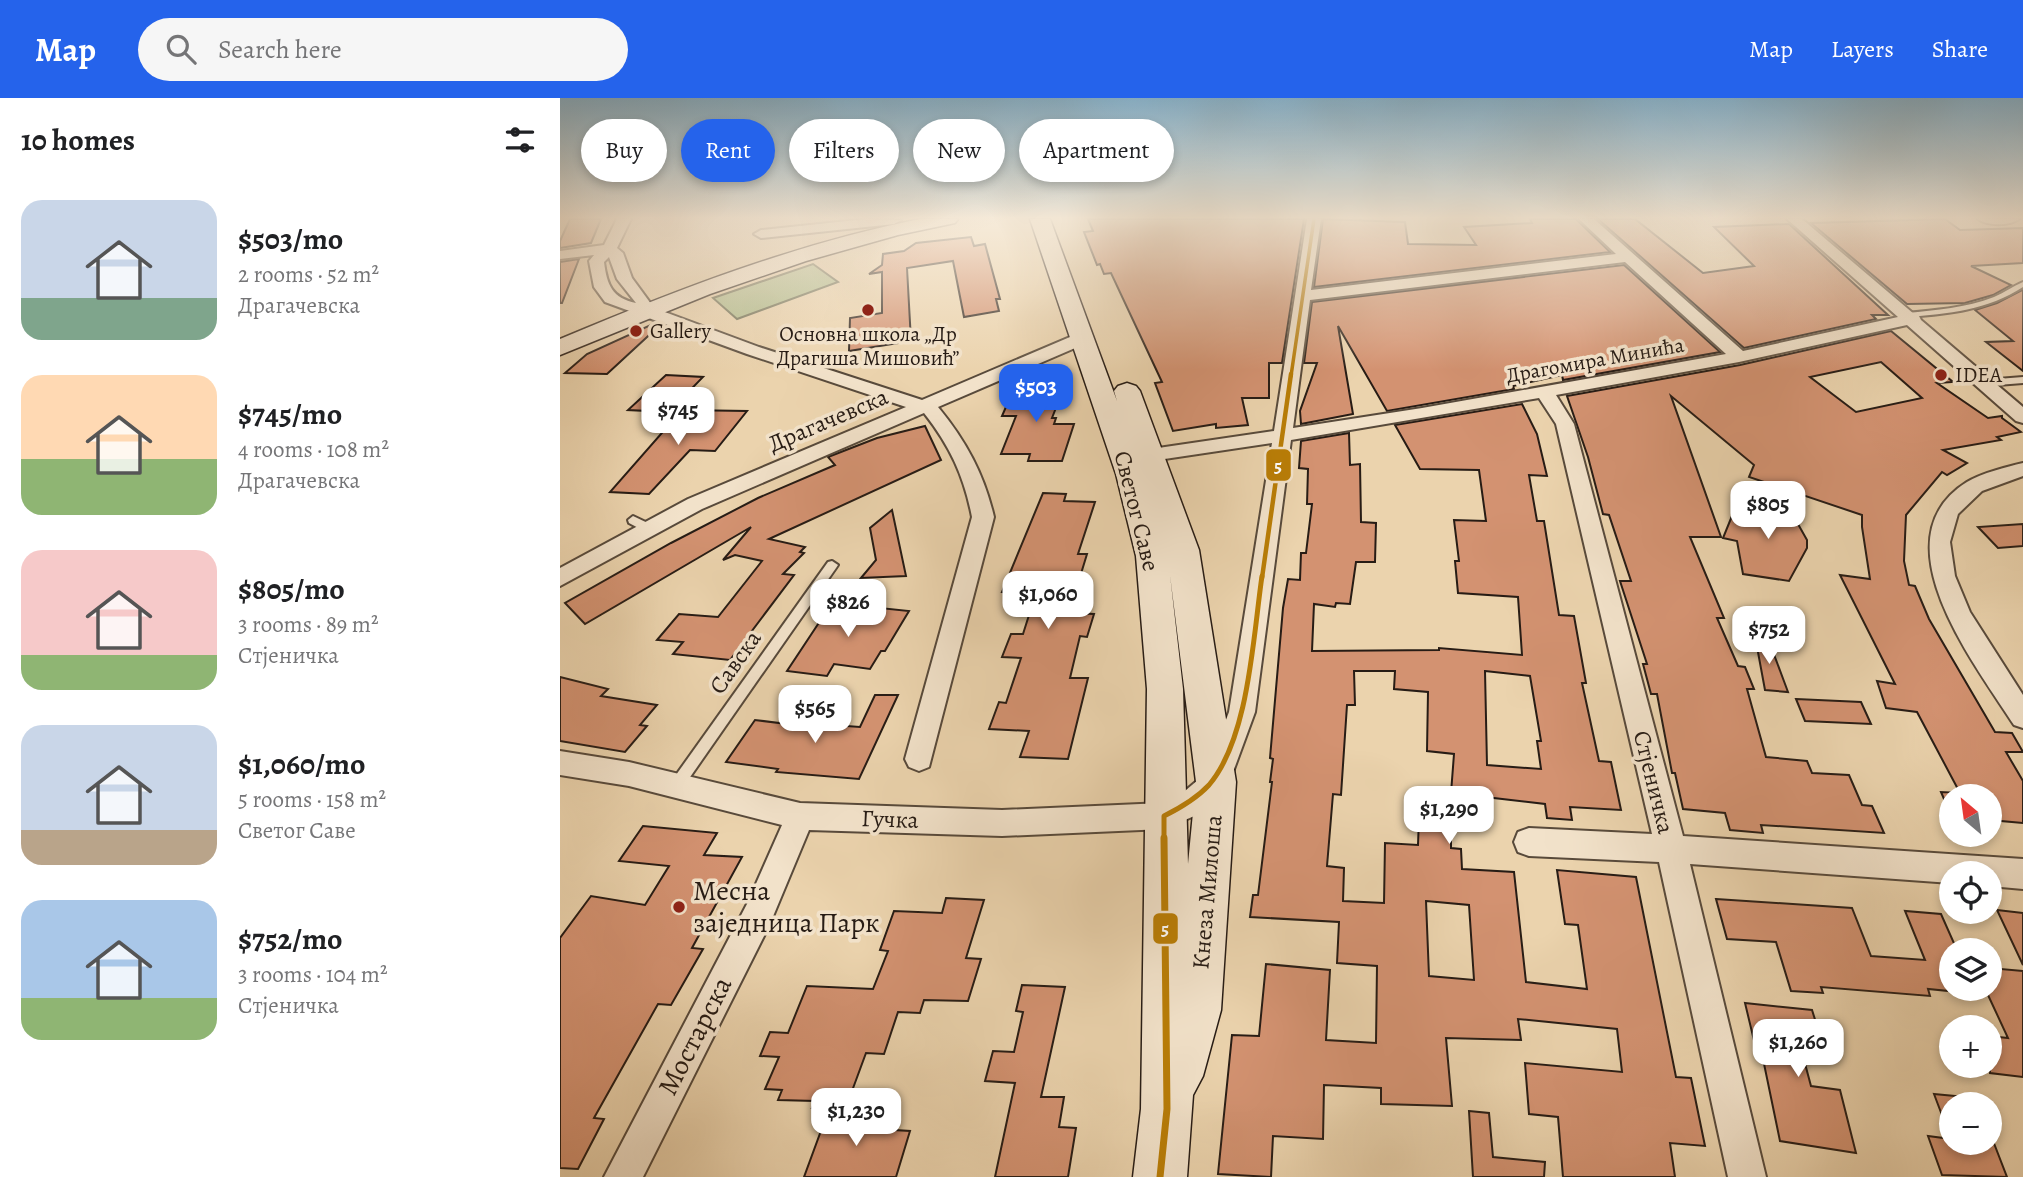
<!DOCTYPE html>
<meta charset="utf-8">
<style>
:root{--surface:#fff;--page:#f6f6f6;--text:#202124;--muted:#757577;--accent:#2563eb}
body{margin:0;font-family:Alegreya,serif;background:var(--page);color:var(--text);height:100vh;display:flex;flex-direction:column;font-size:26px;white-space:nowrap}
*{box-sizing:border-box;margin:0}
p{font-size:23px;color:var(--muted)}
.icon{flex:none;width:38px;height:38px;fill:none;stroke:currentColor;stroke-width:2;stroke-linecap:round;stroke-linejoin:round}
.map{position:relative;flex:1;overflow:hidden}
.panel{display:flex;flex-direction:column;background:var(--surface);width:560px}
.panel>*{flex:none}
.banner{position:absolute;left:21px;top:21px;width:665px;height:63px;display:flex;gap:14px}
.needle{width:46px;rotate:331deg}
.fabs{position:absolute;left:1379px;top:686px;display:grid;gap:14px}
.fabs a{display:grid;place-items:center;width:63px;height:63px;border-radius:50%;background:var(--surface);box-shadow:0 4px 10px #0003;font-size:35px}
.price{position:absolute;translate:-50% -60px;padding:0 16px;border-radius:14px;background:#fff;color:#222;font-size:23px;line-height:46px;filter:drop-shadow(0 2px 4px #0008)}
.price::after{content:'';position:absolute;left:50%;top:42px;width:21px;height:16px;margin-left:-10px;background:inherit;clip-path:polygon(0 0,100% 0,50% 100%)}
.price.current{background:var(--accent);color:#fff}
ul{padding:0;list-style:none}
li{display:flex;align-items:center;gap:21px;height:175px;padding:0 21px}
li span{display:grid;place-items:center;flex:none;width:196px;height:140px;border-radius:21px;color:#555}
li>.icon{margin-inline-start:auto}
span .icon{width:84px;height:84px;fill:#fffc;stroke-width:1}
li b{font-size:30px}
h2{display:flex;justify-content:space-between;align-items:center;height:84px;padding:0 21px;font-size:30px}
.tag{padding:0 24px;border-radius:32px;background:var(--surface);box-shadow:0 4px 10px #0003;font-size:24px;line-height:63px}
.tag.current{background:var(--accent);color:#fff}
header{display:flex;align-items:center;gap:42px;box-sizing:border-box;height:98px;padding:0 35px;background:var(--accent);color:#fff}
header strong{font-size:33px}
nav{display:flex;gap:38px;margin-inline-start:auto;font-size:24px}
.search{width:490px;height:63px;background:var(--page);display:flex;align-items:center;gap:18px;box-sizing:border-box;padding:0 24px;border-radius:38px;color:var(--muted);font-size:26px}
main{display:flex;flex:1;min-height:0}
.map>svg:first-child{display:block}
</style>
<header>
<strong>Map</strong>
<div class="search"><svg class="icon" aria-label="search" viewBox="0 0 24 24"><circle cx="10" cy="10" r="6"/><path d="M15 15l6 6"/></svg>Search here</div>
<nav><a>Map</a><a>Layers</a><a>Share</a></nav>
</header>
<main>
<section class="panel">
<h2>10 homes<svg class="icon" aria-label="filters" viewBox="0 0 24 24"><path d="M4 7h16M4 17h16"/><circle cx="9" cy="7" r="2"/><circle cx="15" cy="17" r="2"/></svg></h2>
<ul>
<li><span style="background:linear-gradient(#c9d6e8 70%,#7fa58c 0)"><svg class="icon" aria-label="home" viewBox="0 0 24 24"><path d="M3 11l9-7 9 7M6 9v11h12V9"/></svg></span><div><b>$503/mo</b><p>2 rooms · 52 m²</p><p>Драгачевска</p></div></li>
<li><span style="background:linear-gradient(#ffd9b3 60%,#8fb573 0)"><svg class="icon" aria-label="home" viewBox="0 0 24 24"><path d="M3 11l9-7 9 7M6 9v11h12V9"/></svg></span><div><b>$745/mo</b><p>4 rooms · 108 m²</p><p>Драгачевска</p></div></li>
<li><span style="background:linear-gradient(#f6c9c9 75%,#8fb573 0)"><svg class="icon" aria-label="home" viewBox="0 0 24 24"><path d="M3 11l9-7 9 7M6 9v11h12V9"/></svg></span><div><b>$805/mo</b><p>3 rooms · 89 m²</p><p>Стјеничка</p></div></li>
<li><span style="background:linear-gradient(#c9d6e8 75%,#b9a48a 0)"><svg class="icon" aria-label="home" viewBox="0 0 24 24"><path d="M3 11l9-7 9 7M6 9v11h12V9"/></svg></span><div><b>$1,060/mo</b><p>5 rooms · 158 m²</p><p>Светог Саве</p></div></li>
<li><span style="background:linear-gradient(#a9c7e8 70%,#8fb573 0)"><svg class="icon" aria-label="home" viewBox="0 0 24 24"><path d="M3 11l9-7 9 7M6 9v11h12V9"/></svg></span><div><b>$752/mo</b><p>3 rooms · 104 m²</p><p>Стјеничка</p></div></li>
</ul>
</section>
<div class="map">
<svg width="1463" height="1079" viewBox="0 0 1463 1079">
<rect width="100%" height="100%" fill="#ebd3ad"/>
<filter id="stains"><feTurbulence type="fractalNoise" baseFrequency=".00286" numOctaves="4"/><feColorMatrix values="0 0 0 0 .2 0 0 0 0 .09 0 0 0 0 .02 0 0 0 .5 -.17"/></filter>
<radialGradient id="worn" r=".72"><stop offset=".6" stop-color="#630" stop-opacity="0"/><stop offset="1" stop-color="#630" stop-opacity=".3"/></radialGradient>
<polygon fill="#b1be8e" stroke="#6c6d52" stroke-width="2" points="253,166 278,184 177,221 153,200"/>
<g fill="#d39271" stroke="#271c15" stroke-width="2" fill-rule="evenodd">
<polygon points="10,121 41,121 31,145 0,150 0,143"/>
<polygon points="528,121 744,121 722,265 709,265 709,300 682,300 688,327 656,330 656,326 613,333 595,285 602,284 551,175 544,176 540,166 537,167 524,134 533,133"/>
<polygon points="763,121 845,124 848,146 916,147 904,129 972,125 970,121 1016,121 1050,154 754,189"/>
<polygon points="1038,121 1075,121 1143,175 1194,168 1154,129 1229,126 1328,217 1312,217 1316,221 1184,250"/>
<polygon points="1385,121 1400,132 1463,130 1463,165 1411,168 1451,187 1433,197 1405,205 1347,206 1251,125"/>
<polygon points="411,139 414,148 425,146 440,201 436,201 439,213 404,219 393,163 347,170 351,243 289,253 290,220 322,215 322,174 309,176 322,167 323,156 344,153 356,145"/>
<polygon points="19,161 2,205 0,205 0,164"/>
<polygon points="1064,167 1160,254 1003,282 1002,277 953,288 954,291 827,313 778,228 793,316 741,326 740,313 757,265 744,265 752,204"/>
<polygon points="1462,192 1463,193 1463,273 1426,244 1453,243 1415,212 1437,205"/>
<polygon points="95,225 100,227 47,276 5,275 27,256"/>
<path d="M1331,233L1393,284L1377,285L1428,320L1442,318V320L1461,334L1437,339L1441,342L1383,352L1407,365L1387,377L1382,374L1346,417L1344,463L1349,487L1355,488L1369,521L1435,634L1452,635L1463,654H1446L1463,683V725L1430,722V698H1391V717L1381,694L1400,695L1357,614L1326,610L1317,583L1335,586L1280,477L1310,481L1302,429V417L1189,379L1194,367L1111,298L1161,439H1130L1164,520H1157L1178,568L1185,569L1194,591H1187L1206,659L1247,663L1252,675L1289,677L1302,707L1312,708L1324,735L1201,727L1203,735L1170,732L1165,715L1123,711L1115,675H1112L1097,596H1091L1083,566H1087L1060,483H1071L1049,417L1043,416L1028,359L1007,298L1180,267ZM1321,264L1362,300L1296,314L1250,279Z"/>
<polygon points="106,277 143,279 109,314 68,312"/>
<polygon points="456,286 487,287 485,292 503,292 492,320 496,320 494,326 514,326 502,363 468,363 470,356 441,356 456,318 442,318"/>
<path d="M962,306L977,336L987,378L969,377L977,423H984L999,517L1014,518L1026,585H1022L1039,663L1051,664L1061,712L1010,709L1012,722L987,720L985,706L891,695L894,656L867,653L868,594L834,591L835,573H794L795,607H787L781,697L773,696L767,768L784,770L783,803L824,805L825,745L858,747L860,692L891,695V750L901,751L902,771L954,774L966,884L1027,891L1018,827L1005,826L997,772L1076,779L1116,979L1131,980L1145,1048L1110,1045L1115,1079H1003L998,1019L969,1016L965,965L1062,974L1057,931L958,921L961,942L886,940L892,1008L821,1006V990L764,987L763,1041L713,1038L711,1079L658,1076L672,937L699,938L706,866L770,872L766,942L816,945L817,868L777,865L779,824L690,819L693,797H698L712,684H710L713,661L710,660L723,510L728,481L740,482L741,455H746L752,406H747L748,371L739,370L741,343L789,335L790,367L800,366L801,424L816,425L815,464H796L790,506L776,505L775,509L754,506L752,553L879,552V550L962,557L958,499L898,495L895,463H899L894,422L926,423L919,372L860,371L835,327ZM925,573L970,578L981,643H977L981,671L927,667ZM866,803L909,807L914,882L869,878Z"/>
<polygon points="122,312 187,313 155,353 130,352 89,396 50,394"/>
<polygon points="365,328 381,362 209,441 245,449 240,454 244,455 223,476 234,477 170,562 113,556 123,544 97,542 119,516 158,519 202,463 175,457 163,462 191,429 25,526 5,505 111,445 198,400 275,367 268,359 317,340"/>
<polygon points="483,395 506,396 504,403 535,404 518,456 527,456 509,515 534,516 527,539 520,538 510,580 528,580 508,661 460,659 469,633 429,631 439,604 446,605 461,560 442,559 451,536 463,536 476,495 442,494"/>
<polygon points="1225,403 1247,442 1247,450 1229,483 1183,476 1177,443 1163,440 1174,413"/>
<polygon points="332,412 346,478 301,480 316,462 310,430"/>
<polygon points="1463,426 1463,448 1438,450 1418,429"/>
<polygon points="272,505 349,513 325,553 321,553 310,571 274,566 267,578 227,573"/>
<polygon points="1206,535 1228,594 1205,592 1195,538"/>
<polygon points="0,579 48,591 41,598 97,607 80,627 87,628 65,654 0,643"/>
<polygon points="315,597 338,597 299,681 216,674 218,671 166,664 195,622 243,628 245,625 300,629"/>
<polygon points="1236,601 1301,604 1311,626 1245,623"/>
<polygon points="83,728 157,735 144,757 182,759 132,850 143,851 111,907 98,906 34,1020 44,1021 18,1071 0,1070 0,840 31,798 85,807 109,768 59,763"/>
<polygon points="386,800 424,802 406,860 421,861 408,903 364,902 360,915 338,914 324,956 306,955 285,1012 252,1010 255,1003 218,1002 222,992 205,991 219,959 200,958 210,934 228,935 247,888 313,891 328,853 320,852 334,813 382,815"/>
<polygon points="1156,801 1292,810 1311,858 1365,862 1345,813 1381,816 1397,852 1391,852 1391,891 1430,891 1430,870 1463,873 1463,979 1430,975 1430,938 1448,940 1428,897 1368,891 1370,898 1261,889 1263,895 1231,893 1216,844 1167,841"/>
<polygon points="1437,812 1463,815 1463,867"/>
<polygon points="462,887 505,889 481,999 504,999 499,1029 516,1030 508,1079 435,1079 455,985 425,983 433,953 454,954 463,914 456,913"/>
<polygon points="1185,905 1252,912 1264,950 1240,947 1251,988 1280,992 1296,1055 1220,1043 1202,956 1197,955"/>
<polygon points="1374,996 1416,1000 1419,1006 1391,1006 1391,1045 1430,1045 1430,1035 1447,1079 1382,1077 1368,1038 1391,1041"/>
<polygon points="269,1011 308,1013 302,1030 350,1033 336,1079 244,1079"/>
<polygon points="909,1013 929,1015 933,1059 985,1064 984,1079 913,1079"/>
</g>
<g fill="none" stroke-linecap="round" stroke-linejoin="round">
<g stroke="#584a3b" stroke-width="4">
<g id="lane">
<path d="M1463,184V189C1428,212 1388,216 1347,219L1343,217L1347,215C1376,212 1406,210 1434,199C1444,195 1453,188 1463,184Z"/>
<polygon points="1463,279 1463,285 1425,288 1421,285 1425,282"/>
<polygon points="73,418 94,428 95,431 94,434 86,434 69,425 68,422"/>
<polygon points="272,463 278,467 276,470 121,692 116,694 111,692 109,688 111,684 268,464"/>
</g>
</g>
<g stroke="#584a3b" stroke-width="4">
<g id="street">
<path d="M57,121H71L57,150L63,155L72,180L94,210L199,249L362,302L517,236L523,235L531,240L529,244L378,309C406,343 424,376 434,419L369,669L359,673L349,669L345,661L412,419C404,378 390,348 364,315L142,411L0,488V470L128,401L346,309L187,256L45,204L34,189L29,163L34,157L0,161V153L44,147ZM49,159L57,181L76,205C52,200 47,187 44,164Z"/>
<polygon points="306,121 341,122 334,126 201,140 194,136 201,132"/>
<path d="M747,121H761L751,192L1056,156L1019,121H1034L1183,253L1338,219L1227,121H1242L1354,216L1359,218L1361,222L1463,309V325L1456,323L1347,227L1179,264L996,297L1014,326L1123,738L1463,761V791L1430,788V775H1391V785L1130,766L1206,1079H1168L1099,764L969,758L958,754L954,744L958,734L969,730L1092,736L996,326L979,300L731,342L695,614L666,693L639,716L604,731L442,738L249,732L209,828L83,1079H44L187,806L222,727L69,688L0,677V653L69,664L240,705L442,712L603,705L619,698L645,676L669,614L712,345L571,366L564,364L561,360L564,356L571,354L714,333ZM1065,164L1166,256L862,310L733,330L750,202Z"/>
<path d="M1418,121H1459C1450,128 1427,128 1418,121Z"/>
<path d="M1463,365V378L1422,393L1398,416L1390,444L1395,478L1410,514L1463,597V630L1454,627C1415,566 1316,441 1407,384C1422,375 1446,369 1463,365Z"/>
</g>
</g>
<g stroke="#271c15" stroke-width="3">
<g id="secondary">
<path d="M360,121H398L395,125L338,137L246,163L150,196L0,257V241C117,192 235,146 360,121Z"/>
<path d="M470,121H490L557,303L554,293L558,288L567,285L576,288L580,293L639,452L676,684L661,912L643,978L633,997L627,1079H573L581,1011L587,591L576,458L556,376ZM610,477L636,684L628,766L623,591Z"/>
</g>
</g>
<use href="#lane" fill="#f2e2ca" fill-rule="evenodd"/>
<use href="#street" fill="#f2e2ca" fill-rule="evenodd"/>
<use href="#secondary" fill="#f2e2ca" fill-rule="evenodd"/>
<g stroke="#f2e2ca" stroke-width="7">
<polyline id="bus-1-far3" points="731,278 754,121"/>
</g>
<g stroke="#f2e2ca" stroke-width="9">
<polyline id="bus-1-far2" points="702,480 731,276"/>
</g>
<g stroke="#f2e2ca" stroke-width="10">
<path id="bus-1-far1" d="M604,742V718C620,710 636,701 649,687C689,640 693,539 702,478"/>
</g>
<g stroke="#f2e2ca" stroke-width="12">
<polyline id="bus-1" points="600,1079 607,1011 604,740"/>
</g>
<use href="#bus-1-far3" stroke="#b97d06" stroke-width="3.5"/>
<use href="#bus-1-far2" stroke="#b97d06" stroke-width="4.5"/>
<use href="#bus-1-far1" stroke="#b97d06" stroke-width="5"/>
<use href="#bus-1" stroke="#b97d06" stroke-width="7"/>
</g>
<linearGradient id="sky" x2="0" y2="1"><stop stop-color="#88b5d0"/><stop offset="0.44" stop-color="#f6ebda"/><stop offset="1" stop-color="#f6ebda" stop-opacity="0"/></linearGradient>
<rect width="1463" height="272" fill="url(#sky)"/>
<g fill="#8f2418" stroke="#f2e2ca" stroke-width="2.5">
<circle cx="308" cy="212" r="7"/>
<circle cx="76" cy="233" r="7"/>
<circle cx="1381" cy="277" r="7"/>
<circle cx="119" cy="809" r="7"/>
</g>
<g text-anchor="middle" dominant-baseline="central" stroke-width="7" stroke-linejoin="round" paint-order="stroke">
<g font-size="21" fill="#271c15" stroke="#f2e2ca" text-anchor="start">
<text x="90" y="233">Gallery</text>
<text x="308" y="236" text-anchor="middle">Основна школа „Др<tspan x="308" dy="24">Драгиша Мишовић”</tspan></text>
<text x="1395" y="277">IDEA</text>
</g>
<g font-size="21" fill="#271c15" stroke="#f2e2ca">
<text transform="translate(1035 262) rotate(-10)">Драгомира Минића</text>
</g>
<g font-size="24" fill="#271c15" stroke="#f2e2ca">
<text transform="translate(268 322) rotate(-23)">Драгачевска</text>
<text transform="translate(577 413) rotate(76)">Светог Саве</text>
<text transform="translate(175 564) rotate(-55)">Савска</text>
<text transform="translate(1094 684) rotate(76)">Стјеничка</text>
<text transform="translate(330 721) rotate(2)">Гучка</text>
<text transform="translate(647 794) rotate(-85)">Кнеза Милоша</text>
</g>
<g font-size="28" fill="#271c15" stroke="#f2e2ca" text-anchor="start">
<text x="133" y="793">Месна<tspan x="133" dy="32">заједница Парк</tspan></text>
</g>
<g font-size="28" fill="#271c15" stroke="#f2e2ca">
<text transform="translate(135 938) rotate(-63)">Мостарска</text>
</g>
</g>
<g stroke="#f2e2ca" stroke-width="2.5">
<rect x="705" y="350" width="27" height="34" rx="7" fill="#b97d06"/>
<rect x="592" y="814" width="27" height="33" rx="7" fill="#b97d06"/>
</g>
<g font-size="19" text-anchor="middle" font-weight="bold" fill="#fff">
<text x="718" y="374">5</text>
<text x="605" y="837">5</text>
</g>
<rect width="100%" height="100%" filter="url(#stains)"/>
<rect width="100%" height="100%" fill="url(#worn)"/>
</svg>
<div class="fabs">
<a><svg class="needle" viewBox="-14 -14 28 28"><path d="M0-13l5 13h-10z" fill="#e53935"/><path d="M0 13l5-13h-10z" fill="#757577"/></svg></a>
<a><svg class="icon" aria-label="locate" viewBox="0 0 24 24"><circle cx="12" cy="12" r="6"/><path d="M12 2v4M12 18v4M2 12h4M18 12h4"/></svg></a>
<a><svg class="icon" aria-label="layers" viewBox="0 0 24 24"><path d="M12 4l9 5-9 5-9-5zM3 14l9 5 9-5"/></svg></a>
<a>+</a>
<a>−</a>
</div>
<b class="price current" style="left:476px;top:326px">$503</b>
<b class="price" style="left:118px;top:349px">$745</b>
<b class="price" style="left:1208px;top:443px">$805</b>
<b class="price" style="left:488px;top:533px">$1,060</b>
<b class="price" style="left:288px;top:541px">$826</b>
<b class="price" style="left:1209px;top:568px">$752</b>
<b class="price" style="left:255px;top:647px">$565</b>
<b class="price" style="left:889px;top:748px">$1,290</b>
<b class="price" style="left:1238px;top:981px">$1,260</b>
<b class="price" style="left:296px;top:1050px">$1,230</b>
<div class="banner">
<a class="tag">Buy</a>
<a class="tag current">Rent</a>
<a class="tag">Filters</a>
<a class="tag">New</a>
<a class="tag">Apartment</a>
</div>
</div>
</main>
